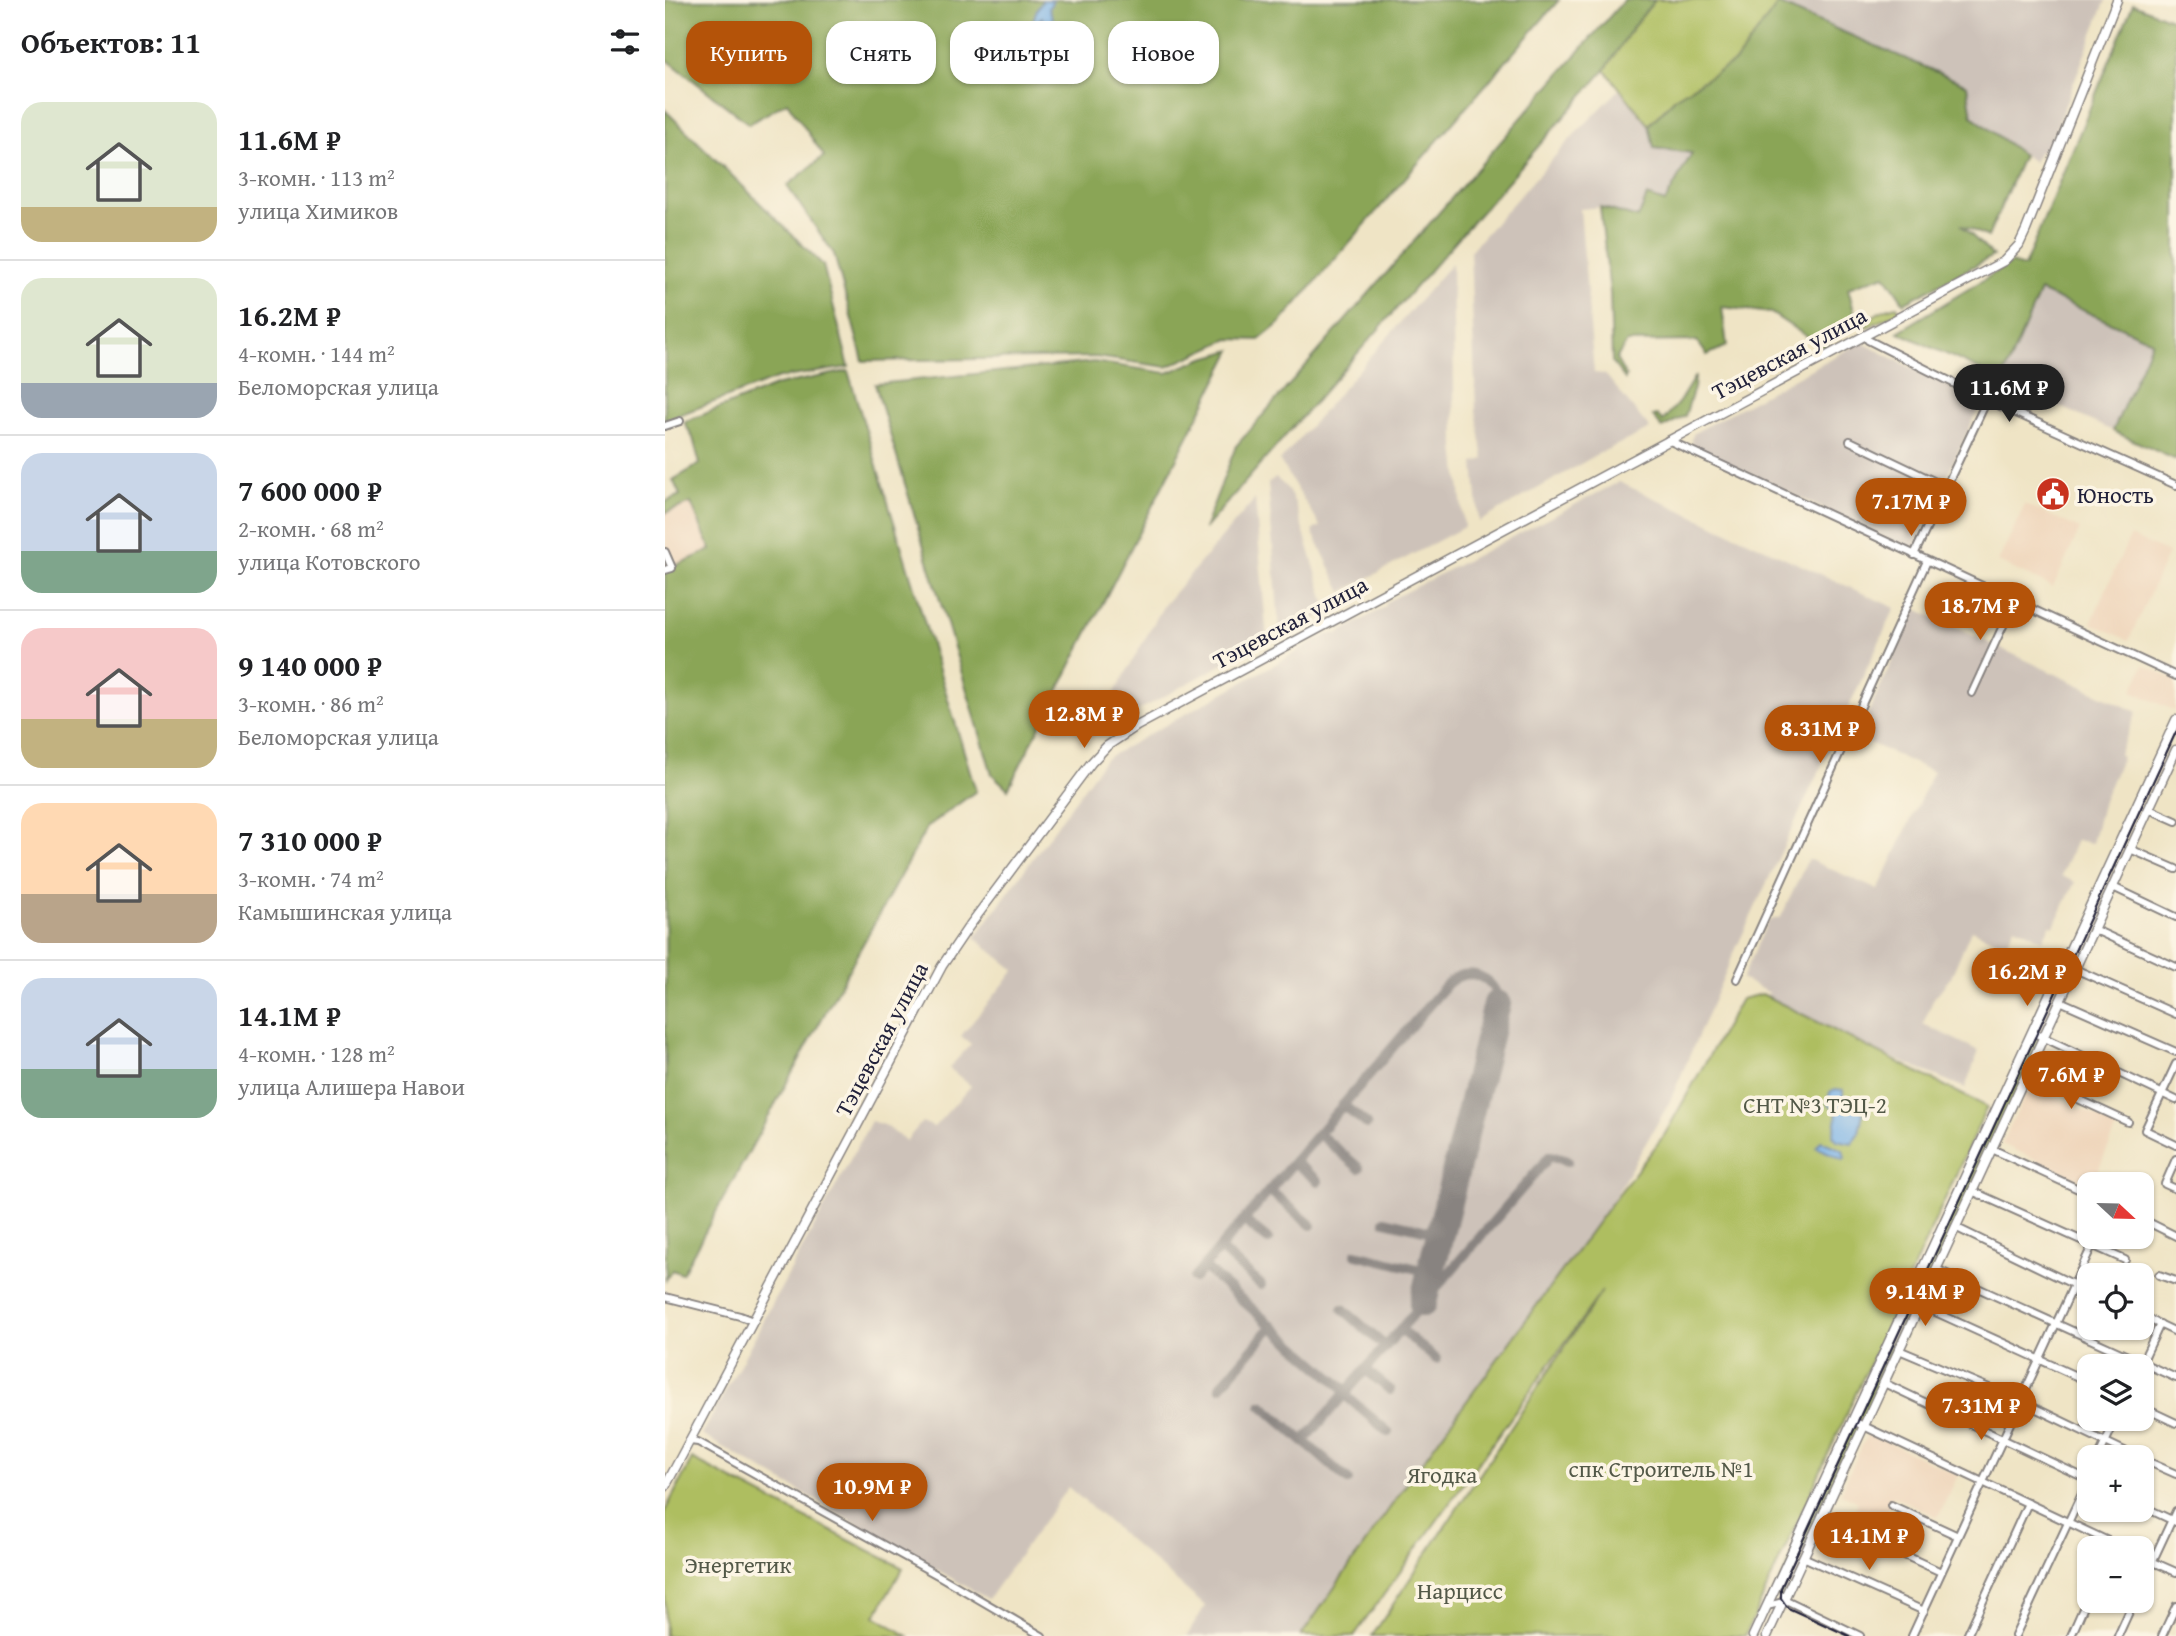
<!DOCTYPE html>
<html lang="ru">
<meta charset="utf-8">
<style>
:root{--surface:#fff;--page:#f6f6f6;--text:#202124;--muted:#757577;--line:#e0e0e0;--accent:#b45309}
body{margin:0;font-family:"Gentium Book Plus",serif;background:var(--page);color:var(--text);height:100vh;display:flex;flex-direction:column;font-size:26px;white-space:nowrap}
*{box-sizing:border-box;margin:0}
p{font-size:23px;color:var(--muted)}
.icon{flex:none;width:38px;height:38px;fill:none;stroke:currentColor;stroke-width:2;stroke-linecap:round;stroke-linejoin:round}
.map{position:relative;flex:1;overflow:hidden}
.side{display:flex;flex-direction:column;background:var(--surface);width:665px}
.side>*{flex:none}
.hud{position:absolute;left:21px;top:21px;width:665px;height:63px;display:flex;gap:14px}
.needle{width:46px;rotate:112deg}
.buttons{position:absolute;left:1412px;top:1172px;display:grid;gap:14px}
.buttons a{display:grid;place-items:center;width:77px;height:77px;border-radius:14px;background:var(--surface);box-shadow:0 2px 5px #0004;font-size:35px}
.price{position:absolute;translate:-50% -60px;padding:0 16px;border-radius:24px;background:var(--accent);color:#fff;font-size:23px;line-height:46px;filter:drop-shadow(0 2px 4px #0008)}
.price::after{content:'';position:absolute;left:50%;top:42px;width:21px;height:16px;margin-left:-10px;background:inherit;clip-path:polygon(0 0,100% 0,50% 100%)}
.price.active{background:#222;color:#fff}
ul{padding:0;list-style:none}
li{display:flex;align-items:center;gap:21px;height:175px;padding:0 21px}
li+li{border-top:2px solid var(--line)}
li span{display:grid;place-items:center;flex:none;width:196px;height:140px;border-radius:21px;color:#555}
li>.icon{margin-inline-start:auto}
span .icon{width:84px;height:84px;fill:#fffc;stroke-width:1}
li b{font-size:30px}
h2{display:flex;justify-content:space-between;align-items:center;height:84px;padding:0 21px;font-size:30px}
.chip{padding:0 24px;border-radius:21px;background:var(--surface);box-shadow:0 2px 5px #0004;font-size:24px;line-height:63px}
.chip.active{background:var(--accent);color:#fff}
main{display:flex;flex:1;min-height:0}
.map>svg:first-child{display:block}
</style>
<main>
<section class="side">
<h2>Объектов: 11<svg class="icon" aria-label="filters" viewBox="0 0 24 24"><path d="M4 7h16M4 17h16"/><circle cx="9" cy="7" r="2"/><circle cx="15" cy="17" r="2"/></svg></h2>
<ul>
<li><span style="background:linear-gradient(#dfe7d0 75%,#c2b280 0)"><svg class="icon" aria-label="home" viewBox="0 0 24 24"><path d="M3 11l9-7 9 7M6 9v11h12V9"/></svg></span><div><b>11.6M ₽</b><p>3-комн. · 113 m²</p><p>улица Химиков</p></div></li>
<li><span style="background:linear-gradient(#dfe7d0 75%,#9aa5b1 0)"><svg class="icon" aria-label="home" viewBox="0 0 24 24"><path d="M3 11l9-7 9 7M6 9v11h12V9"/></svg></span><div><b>16.2M ₽</b><p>4-комн. · 144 m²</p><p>Беломорская улица</p></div></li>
<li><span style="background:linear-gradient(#c9d6e8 70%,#7fa58c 0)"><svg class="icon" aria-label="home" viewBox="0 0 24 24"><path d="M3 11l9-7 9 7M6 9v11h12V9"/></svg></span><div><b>7 600 000 ₽</b><p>2-комн. · 68 m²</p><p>улица Котовского</p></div></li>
<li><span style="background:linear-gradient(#f6c9c9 65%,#c2b280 0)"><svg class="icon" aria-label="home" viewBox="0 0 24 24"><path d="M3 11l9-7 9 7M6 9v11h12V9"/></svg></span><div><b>9 140 000 ₽</b><p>3-комн. · 86 m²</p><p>Беломорская улица</p></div></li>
<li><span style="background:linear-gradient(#ffd9b3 65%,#b9a48a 0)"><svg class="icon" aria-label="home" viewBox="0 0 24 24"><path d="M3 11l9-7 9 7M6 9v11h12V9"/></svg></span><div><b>7 310 000 ₽</b><p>3-комн. · 74 m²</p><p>Камышинская улица</p></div></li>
<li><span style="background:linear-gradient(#c9d6e8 65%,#7fa58c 0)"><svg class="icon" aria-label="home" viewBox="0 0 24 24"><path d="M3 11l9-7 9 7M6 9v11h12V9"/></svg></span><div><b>14.1M ₽</b><p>4-комн. · 128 m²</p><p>улица Алишера Навои</p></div></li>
</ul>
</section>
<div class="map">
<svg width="1511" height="1636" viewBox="0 0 1511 1636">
<rect width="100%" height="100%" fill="#fcf5e5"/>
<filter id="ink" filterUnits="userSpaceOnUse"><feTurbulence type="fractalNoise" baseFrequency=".0143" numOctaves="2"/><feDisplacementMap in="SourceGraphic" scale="14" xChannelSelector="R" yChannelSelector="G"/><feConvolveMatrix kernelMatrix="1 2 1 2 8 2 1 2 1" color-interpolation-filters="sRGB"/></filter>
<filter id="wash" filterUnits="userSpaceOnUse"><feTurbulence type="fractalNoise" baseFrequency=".00686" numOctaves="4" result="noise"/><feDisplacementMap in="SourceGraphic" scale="28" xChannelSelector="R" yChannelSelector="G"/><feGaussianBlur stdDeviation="1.57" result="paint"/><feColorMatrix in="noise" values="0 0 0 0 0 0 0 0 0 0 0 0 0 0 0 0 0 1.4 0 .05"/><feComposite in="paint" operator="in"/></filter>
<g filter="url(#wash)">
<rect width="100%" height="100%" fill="#efe4c5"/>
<g fill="#efd6bb">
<polygon points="26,503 46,551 9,566 0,545 0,513"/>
<polygon points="1360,504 1415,529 1388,587 1333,562"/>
<polygon points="1465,536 1503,553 1464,640 1426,623"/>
<polygon points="1479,665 1511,680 1510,711 1467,691"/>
<polygon points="1365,1085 1453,1126 1426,1185 1337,1144"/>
<polygon points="1203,1433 1293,1475 1273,1517 1228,1496 1216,1522 1190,1509 1193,1502 1175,1493"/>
</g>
<g fill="#cdc2b9">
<polygon points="1113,0 1441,0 1382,151 1373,152 1369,162 1308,116 1302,84 1113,4"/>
<polygon points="956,88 984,125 989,148 1028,152 999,202 973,218 935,207 915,209 929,373 940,374 985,429 933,454 814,522 809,463 819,459 811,411 805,251 909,135"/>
<polygon points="787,263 790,447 799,527 677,592 647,531 655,526 615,461"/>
<polygon points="1375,291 1487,341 1448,431 1337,380"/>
<polygon points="1196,342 1316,403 1247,551 1029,447 1026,440 1029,433"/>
<polygon points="611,478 621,487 630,503 663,612 615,638 603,483"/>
<polygon points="954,482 1230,608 1068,955 1004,1103 945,1205 747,1476 636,1636 522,1636 540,1606 403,1487 323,1599 37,1435 206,1121 221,1126 241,1141 257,1122 269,1127 306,1086 284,1068 306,1044 296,1036 350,970 310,938 440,759 662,635 674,633 720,607 721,602"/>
<polygon points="590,499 602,640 425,737 499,605"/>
<polygon points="1251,609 1472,712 1454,754 1457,757 1438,801 1427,843 1411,840 1396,876 1410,882 1389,926 1385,925 1378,940 1350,926 1341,945 1306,930 1286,977 1269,998 1258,1024 1314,1051 1300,1088 1216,1053 1101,996 1104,993 1077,979 1103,921 1116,917 1143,859 1213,890 1268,772 1192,737"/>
</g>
<g fill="#aebe61" stroke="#68704e" stroke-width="2">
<polygon points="990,0 1103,0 1113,4 1071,61 1011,97 984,125 940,70 968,27"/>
<path d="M1232,306L1235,311L1203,327L1200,326C1206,314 1219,309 1232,306Z"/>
<polygon points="1097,994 1322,1107 1080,1636 707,1636 937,1291 689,1636 636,1636 747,1476 945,1205 1000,1134 1076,999"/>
<polygon points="1368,1036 1376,1039 1198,1423 1191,1419"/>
<polygon points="1189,1423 1196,1427 1116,1598 1109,1595"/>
<polygon points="27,1459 238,1568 210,1616 243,1636 0,1636 0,1511"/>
</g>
<g fill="#8aa557" stroke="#566449" stroke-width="2">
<polygon points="0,0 894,0 615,323 594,340 564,339 502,367 431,357 198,361 169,254 122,186 159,156 122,102 84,124 0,58"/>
<polygon points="959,0 990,0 968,27 940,70 539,529 571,446"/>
<polygon points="1113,4 1302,85 1307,116 1358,155 1323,237 1296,225 1328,256 1239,303 1220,275 1183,288 1190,315 1159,348 1106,313 1057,307 1062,346 1042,355 1032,341 962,342 951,359 961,376 960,379 947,362 945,293 935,207 973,218 982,196 1000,202 1027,153 989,148 984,125 1011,97 1071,61"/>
<polygon points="1468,4 1511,21 1511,460 1448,431 1487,341 1375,291 1337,380 1233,332 1346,263 1359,267"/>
<polygon points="0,110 158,265 184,367 114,378 0,420"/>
<polygon points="567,350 343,789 327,774 210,384 429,362 502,373 536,359"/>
<polygon points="183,371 311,791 262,827 17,1274 7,1270 1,1280 0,573 9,566 46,550 26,503 0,513 0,502 15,495 8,480 35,464 28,438 19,422 113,385"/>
<polygon points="1030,376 1029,388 1020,416 997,428 988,416 992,415 998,421 1014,402"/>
</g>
<g fill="#76b0e7" stroke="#4c6991" stroke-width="2">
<path d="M378,0H388L384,8L389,22L387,33L381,36L371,57C369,42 381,30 377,17L365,30L372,9Z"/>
<path d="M1170,1089L1178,1090V1096L1188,1100L1198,1113L1194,1132L1187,1143L1172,1140L1168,1135C1171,1122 1177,1111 1162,1103L1165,1092Z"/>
<polygon points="1156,1141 1178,1150 1180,1158 1178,1159 1151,1147"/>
</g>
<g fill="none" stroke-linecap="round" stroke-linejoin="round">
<g stroke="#888380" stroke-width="10">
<polyline points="678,1105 702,1124"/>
<polyline points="654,1134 694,1168"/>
<polyline points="629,1162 653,1181"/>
<polyline points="604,1190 646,1225"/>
<polyline points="579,1220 603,1240"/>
<polyline points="720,1221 775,1234"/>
<polyline points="555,1249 596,1285"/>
<polyline points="691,1254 765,1272"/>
<polyline points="539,1267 683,1392"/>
<path d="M529,1278L783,983C787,980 792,976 798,975C815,971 834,986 832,1004"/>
<polyline points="678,1309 720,1346"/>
<polyline points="735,1329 771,1359"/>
<polyline points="700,1369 725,1390"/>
<polyline points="555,1387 607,1326"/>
<polyline points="680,1395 723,1432"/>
<polyline points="597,1405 683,1480"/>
<polyline points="638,1442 885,1156 903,1161"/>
</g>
<polyline stroke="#888380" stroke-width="28" points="758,1303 832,1004"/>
</g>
</g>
<g filter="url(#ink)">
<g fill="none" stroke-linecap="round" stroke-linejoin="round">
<g stroke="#888380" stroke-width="10">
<g id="minor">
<polyline points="1200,335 1203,340 1322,400 1511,485"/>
<polyline points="0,426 15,421"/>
<polyline points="1003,440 1511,676"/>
<polyline points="1185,441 1281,487"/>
<polyline points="0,552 7,568 0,570"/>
<polyline points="1249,555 1322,400"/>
<polyline points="1307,693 1349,602"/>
<polyline points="1484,809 1511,821"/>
<polyline points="1465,849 1511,869"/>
<polyline points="1448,887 1511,917"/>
<polyline points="1428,929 1511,967"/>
<polyline points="1410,969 1511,1014"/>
<polyline points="1072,979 1262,561"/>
<polyline points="1395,1001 1511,1052"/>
<polyline points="1367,1032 1511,1100"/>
<polyline points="1511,1064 1480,1130 1511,1145"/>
<polyline points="1361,1075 1463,1122"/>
<polyline points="1327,1149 1424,1194"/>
<polyline points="1511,1159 1500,1184 1511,1189"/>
<polyline points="1454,1185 1457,1176"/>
<polyline points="1307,1191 1460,1260"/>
<polyline points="1477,1219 1511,1236"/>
<polyline points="1290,1227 1424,1292"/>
<polyline points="1271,1269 1511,1378"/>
<polyline points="1494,1275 1511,1281"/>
<polyline points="0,1297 75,1316 88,1321"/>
<polyline points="1255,1305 1424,1382"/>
<polyline points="1477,1316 1511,1332"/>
<polyline points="1234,1350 1355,1401 1474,1458"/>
<polyline points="1475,1367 1495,1324"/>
<polyline points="1219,1383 1424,1480"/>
<polyline points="1477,1407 1511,1423"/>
<polyline points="1188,1421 1460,1549"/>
<polyline points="25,1441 33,1442 276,1577 377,1636"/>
<polyline points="1433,1458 1451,1419"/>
<polyline points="1477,1459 1511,1474"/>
<polyline points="1226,1505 1293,1536"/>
<polyline points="1477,1506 1511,1522"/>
<polyline points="1157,1517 1276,1572"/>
<polyline points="1138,1557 1259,1611"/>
<polyline points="1477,1557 1511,1572"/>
<polyline points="1477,1584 1511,1511"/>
<polyline points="1102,1606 1123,1601 1195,1636"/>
<polyline points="1247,1636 1431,1237"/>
<polyline points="1302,1636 1363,1503"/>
<polyline points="1350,1636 1424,1478"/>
<polyline points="1406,1636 1424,1595"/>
<polyline points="1453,1636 1469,1601"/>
<polyline points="1497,1636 1511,1606"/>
</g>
</g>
<g stroke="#888380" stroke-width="11">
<g id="major">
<polyline points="0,1487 277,966 302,929 426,763 442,746 472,726 1339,261 1354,245 1361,230 1452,0"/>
<polyline points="1088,1636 1511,720"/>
<polyline points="1102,1636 1511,750"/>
</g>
</g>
<use href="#minor" stroke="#fff" stroke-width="6"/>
<use href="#major" stroke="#fff" stroke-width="8"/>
<polyline stroke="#22223b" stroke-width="2" points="1184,1636 1123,1608 1116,1598 1116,1588 1511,732"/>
</g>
</g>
<defs>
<g id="civic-disc" transform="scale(1.75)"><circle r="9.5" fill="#c8321e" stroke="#fcf5e5"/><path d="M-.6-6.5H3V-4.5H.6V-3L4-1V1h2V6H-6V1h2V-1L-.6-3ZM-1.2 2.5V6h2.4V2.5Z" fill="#fff"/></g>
</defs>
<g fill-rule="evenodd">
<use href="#civic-disc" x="1388" y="494"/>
</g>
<g text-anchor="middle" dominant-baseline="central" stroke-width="7" stroke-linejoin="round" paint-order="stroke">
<g font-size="23" fill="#22223b" stroke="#fcf5e5">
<text transform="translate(1124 353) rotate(-28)">Тэцевская улица</text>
<text transform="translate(625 622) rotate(-28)">Тэцевская улица</text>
<text transform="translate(216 1039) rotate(-62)">Тэцевская улица</text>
</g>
<g font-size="23" fill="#22223b" stroke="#fcf5e5" text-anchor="start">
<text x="1412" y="494">Юность</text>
</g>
<g font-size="23" fill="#535948" stroke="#fcf5e5">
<text x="1150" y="1104">СНТ №3 ТЭЦ-2</text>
<text x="996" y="1468">спк Строитель №1</text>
<text x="777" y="1474">Ягодка</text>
<text x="73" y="1564">Энергетик</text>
<text x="795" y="1590">Нарцисс</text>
</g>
</g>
</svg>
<div class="buttons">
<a><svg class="needle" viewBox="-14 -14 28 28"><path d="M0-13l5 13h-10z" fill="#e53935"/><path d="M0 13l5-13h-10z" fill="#757577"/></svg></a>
<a><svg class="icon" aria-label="locate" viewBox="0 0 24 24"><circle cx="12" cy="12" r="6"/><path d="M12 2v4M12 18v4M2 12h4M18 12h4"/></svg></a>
<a><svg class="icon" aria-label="layers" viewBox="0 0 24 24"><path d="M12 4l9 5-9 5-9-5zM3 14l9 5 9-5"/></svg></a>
<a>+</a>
<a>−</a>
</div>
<b class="price active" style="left:1344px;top:424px">11.6M ₽</b>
<b class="price" style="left:1246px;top:538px">7.17M ₽</b>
<b class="price" style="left:1315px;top:642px">18.7M ₽</b>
<b class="price" style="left:419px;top:750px">12.8M ₽</b>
<b class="price" style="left:1155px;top:765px">8.31M ₽</b>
<b class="price" style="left:1362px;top:1008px">16.2M ₽</b>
<b class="price" style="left:1406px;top:1111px">7.6M ₽</b>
<b class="price" style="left:1260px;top:1328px">9.14M ₽</b>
<b class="price" style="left:1316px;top:1442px">7.31M ₽</b>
<b class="price" style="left:207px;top:1523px">10.9M ₽</b>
<b class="price" style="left:1204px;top:1572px">14.1M ₽</b>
<div class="hud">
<a class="chip active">Купить</a>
<a class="chip">Снять</a>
<a class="chip">Фильтры</a>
<a class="chip">Новое</a>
</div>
</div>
</main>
